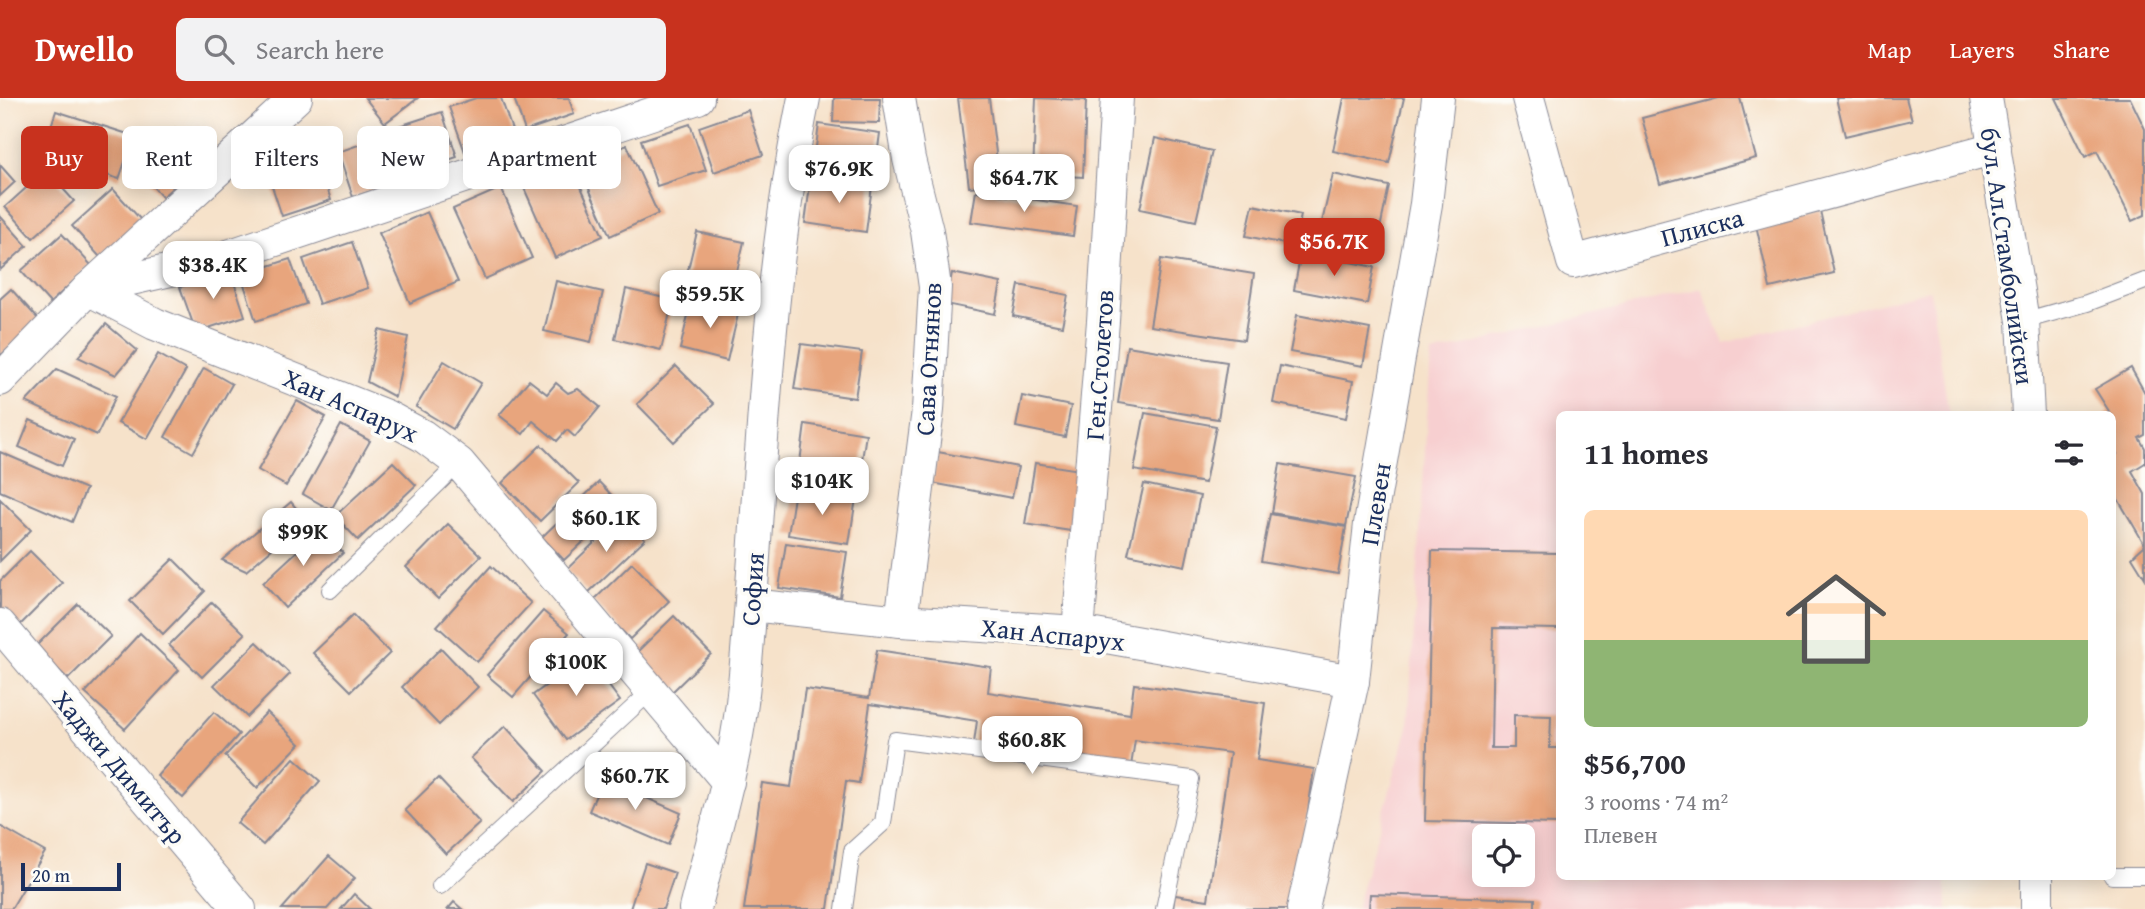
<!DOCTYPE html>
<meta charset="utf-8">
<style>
:root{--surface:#fff;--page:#f2f2f3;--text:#2b2b33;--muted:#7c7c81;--accent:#c8321e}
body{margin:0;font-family:"Gentium Book Plus",serif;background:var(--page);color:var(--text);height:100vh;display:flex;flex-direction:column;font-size:26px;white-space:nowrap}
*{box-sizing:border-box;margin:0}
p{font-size:23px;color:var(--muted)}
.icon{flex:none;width:38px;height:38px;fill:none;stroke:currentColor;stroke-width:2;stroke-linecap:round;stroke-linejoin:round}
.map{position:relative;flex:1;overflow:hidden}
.drawer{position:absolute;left:1556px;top:313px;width:560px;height:469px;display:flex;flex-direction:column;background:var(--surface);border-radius:10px;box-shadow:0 4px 18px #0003}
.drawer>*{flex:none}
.guide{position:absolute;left:21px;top:28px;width:665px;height:63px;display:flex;gap:14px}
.tools{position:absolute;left:1472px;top:726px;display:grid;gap:14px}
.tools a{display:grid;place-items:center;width:63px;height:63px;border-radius:10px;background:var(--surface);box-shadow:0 4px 18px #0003;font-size:35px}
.scale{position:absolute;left:21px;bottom:18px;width:100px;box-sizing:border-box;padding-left:7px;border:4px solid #1b2f5e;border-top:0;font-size:19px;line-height:24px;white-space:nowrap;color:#1b2f5e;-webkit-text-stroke:5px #fdfcf7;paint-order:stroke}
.price{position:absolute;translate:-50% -60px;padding:0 16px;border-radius:14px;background:#fff;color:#222;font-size:23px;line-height:46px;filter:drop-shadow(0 2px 4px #0008)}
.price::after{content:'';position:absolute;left:50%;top:42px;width:21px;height:16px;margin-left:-10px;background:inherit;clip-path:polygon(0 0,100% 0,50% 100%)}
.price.on{background:var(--accent);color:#fff}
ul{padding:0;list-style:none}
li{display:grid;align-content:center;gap:14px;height:371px;padding:0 28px}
li span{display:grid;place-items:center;height:217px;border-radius:10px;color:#555}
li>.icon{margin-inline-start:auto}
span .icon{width:126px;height:126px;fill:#fffc;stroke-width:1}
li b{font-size:30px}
h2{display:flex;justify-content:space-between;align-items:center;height:84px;padding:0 28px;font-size:30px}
.chip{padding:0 24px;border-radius:10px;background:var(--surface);box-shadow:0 4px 18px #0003;font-size:24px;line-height:63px}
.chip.on{background:var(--accent);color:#fff}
header{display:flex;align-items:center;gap:42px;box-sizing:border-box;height:98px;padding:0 35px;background:var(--accent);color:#fff}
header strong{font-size:33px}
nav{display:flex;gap:38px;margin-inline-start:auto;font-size:24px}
.search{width:490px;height:63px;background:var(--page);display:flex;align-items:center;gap:18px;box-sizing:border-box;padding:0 24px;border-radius:10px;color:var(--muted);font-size:26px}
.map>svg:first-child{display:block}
</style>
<header>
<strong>Dwello</strong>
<div class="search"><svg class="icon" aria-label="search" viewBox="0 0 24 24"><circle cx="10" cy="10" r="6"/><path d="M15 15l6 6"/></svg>Search here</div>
<nav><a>Map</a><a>Layers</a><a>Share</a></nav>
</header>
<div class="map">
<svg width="2145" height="811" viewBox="0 0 2145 811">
<rect width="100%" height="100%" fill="#fdfcf7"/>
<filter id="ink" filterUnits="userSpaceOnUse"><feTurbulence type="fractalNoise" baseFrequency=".0143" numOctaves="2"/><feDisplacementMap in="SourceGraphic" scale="14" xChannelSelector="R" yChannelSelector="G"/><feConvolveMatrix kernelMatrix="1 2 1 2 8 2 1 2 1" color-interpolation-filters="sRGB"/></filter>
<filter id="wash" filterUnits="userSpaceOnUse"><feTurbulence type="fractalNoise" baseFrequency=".00686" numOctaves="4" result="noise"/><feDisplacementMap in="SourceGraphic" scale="28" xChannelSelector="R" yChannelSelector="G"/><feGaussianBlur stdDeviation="1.57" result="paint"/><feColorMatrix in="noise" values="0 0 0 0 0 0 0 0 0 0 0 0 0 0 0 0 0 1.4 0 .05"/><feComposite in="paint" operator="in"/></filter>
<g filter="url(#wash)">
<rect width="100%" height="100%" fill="#f6e2ca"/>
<path fill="#f7cfd0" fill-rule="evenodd" d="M1701,190L1724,245L1930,192L1949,317H1559V779H1944L1948,811H1356L1408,629L1431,256ZM1484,738H1522V777H1484Z"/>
<g id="blocks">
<g fill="#e8a57d">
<polygon points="365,0 418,0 385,25"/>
<polygon points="476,0 501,0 514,38 465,54 449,9"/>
<polygon points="514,0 569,0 574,16 525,33"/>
<polygon points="834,0 880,0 879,25 833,24"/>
<polygon points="958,0 989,0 1000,86 969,89"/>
<polygon points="1036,0 1086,2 1083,79 1033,76"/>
<polygon points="1344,0 1404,0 1389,65 1333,53"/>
<polygon points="1719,0 1740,0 1756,60 1660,86 1642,20"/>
<polygon points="1836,0 1906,0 1912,22 1845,38"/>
<polygon points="2056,0 2130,0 2145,31 2145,117 2132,123 2097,53 2085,59"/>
<polygon points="748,12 763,57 714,74 699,29"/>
<polygon points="56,13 134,38 119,81 42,56"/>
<polygon points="442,14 457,59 409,76 393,30"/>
<polygon points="690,26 706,72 657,88 641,42"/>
<polygon points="819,26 880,35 874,81 813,72"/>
<polygon points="175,30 204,62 162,99 134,67"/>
<polygon points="387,37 402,83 353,99 338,54"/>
<polygon points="1155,40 1212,53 1196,123 1140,111"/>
<polygon points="627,47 658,116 610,138 579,68"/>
<polygon points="316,56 331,102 282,118 267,73"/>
<polygon points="0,67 15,84 0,98"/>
<polygon points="572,69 603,138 555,160 524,90"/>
<polygon points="46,72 74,103 33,140 5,109"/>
<polygon points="1333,76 1389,88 1374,159 1317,146"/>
<polygon points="811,80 872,88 866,134 805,125"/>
<polygon points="501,90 532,160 485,181 453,111"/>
<polygon points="113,91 141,122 100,159 72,128"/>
<polygon points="976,93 1077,108 1073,138 971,124"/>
<polygon points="1253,107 1301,117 1295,148 1246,138"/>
<polygon points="1820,113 1834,175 1770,190 1756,127"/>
<polygon points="427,114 458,184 410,205 379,135"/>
<polygon points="0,118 27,148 0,172"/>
<polygon points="697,134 744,144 732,194 685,184"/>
<polygon points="62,136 91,167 50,205 21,173"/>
<polygon points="352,144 368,190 319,206 303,161"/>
<polygon points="1301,154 1374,169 1367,206 1294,192"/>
<polygon points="290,161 306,206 256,223 241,177"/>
<polygon points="1161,161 1254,176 1244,242 1150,228"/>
<polygon points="230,172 245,218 196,234 180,189"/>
<polygon points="952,175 1001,185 995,216 946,206"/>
<polygon points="556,183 603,194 591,244 544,233"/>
<polygon points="1019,187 1068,197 1062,228 1013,218"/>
<polygon points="11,191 40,223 0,258 0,201"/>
<polygon points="626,191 673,202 661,252 615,241"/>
<polygon points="692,201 739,212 727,263 680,251"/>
<polygon points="1297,217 1370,231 1363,268 1290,254"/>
<polygon points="106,226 137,252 116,277 78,259"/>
<polygon points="379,232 408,239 395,299 367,284"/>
<polygon points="801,246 862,254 855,300 794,291"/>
<polygon points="1127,248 1227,264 1218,321 1118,305"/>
<polygon points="158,256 186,272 147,341 118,325"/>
<polygon points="444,263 481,285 453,331 416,309"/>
<polygon points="676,268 714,306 674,344 637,306"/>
<polygon points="1280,268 1353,283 1346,320 1273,305"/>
<polygon points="204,270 232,286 193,355 165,339"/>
<polygon points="2131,270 2145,295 2145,337 2139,340 2145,350 2145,365 2132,373 2145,396 2145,480 2132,459 2145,447 2112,391 2112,359 2117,356 2112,347 2112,317 2105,317 2109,313 2095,291"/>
<polygon points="57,271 116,298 97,337 26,304"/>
<polygon points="529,282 547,296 556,285 568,295 578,291 600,309 575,339 567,332 557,343 533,323 523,336 499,317"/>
<polygon points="1022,298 1071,308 1065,339 1016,329"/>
<polygon points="297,303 326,319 286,388 258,372"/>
<polygon points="1145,315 1216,328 1205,385 1134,372"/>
<polygon points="30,322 74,341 62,368 19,349"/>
<polygon points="805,326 866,336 859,381 799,372"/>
<polygon points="341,327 370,343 331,412 303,396"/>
<polygon points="541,347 579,385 540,423 502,385"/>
<polygon points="0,354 86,391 72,424 0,393"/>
<polygon points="938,354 1018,369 1012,400 932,385"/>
<polygon points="393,364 416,387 358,442 335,418"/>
<polygon points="1035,365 1080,372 1071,433 1025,426"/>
<polygon points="1280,366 1356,379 1346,428 1272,415"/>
<polygon points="599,384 622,408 564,462 542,439"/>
<polygon points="1144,386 1200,398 1185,468 1128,456"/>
<polygon points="795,392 856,400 849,446 788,437"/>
<polygon points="0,401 31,432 0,463"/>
<polygon points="291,404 306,422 246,473 222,462"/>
<polygon points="1270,416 1346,429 1338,476 1261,463"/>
<polygon points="623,417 645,441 588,495 566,472"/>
<polygon points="448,426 481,458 438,501 406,469"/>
<polygon points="321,431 343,455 285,510 263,485"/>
<polygon points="786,445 847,454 840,499 779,490"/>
<polygon points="30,453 62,485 19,528 0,509 0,483"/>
<polygon points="1432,453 1559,455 1559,531 1493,530 1491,650 1514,650 1514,617 1551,618 1550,650 1559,650 1559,726 1425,723"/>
<polygon points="173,461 205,493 163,536 130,503"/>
<polygon points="632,465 669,503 630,541 593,503"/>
<polygon points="491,468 531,505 477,564 437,528"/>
<polygon points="212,504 245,536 202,579 169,547"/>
<polygon points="78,506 111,538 68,581 35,549"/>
<polygon points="543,513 569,535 513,599 487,577"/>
<polygon points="353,517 390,555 351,593 313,555"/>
<polygon points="674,518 711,556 672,594 635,556"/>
<polygon points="140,535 179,572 125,631 85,595"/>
<polygon points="257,544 290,576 247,619 214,587"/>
<polygon points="441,550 478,589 439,627 402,589"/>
<polygon points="877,552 991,569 988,594 1130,616 1134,586 1265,605 1257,662 1314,671 1294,811 1173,811 1175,797 1208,802 1230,655 1135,642 1131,668 974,645 977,623 870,606 859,685 846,683 828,811 744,811 762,685 791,689 805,591 869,600"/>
<polygon points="587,558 620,603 566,642 533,597"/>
<polygon points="214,614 239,636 183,700 157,678"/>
<polygon points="267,614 300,646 257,690 225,658"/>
<polygon points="505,628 546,673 513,704 471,660"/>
<polygon points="294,660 320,683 263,747 237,725"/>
<polygon points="438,680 480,725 446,756 405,712"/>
<polygon points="603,681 681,715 668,747 589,713"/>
<polygon points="0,728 45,754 11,811 0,811"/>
<polygon points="329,758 355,780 327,811 282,811"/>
<polygon points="645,765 675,775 663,811 630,811"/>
<polygon points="354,796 370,811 341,811"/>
<polygon points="1370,796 1535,801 1535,811 1369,811"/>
<polygon points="454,804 462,811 448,811"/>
</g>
</g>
</g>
<g filter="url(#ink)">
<use href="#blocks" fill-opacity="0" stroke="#888894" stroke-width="2"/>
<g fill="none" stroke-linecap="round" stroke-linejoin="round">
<g stroke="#888894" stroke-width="18">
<g id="lane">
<polyline points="2023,223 2087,205 2145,183"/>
<polyline points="330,492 459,365"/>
<polyline points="2112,778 2145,778"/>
<polyline points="440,788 651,593"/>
<polyline points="844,811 852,753 883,725 895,642 1191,681 1164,811"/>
</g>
</g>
<g stroke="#888894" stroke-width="34">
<g id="street">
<polyline points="899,0 909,61 927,133 935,189 928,312 901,523"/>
<polyline points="1528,0 1573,164 1995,50"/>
<polyline points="1986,0 2023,223 2028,317"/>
<polyline points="88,191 155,226 386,318 423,338 459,365 728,684"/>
<polyline points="88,191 219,161 698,0"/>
<polyline points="0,282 88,191 296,0"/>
<polyline points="751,507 901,523 1078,534 1353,583"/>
<polyline points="0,527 240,811"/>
<polyline points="1078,534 1103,223 1117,0"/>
<path d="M695,811C712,743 733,675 742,605C752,517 755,429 762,341C770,227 781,112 804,0"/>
<polyline points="1303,811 1353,583 1370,426 1426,106 1438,0"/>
<polyline points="2037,811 2037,779"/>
</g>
</g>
<use href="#lane" stroke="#fff" stroke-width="16"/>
<use href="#street" stroke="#fff" stroke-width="32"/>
</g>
</g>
<g text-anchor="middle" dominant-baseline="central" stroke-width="7" stroke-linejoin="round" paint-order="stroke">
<g font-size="26" fill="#1b2f5e" stroke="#fdfcf7">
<text transform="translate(1702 129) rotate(-15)">Плиска</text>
<text transform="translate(2008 158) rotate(82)">бул. Ал.Стамболийски</text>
<text transform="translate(928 261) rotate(-87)">Сава Огнянов</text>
<text transform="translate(1099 267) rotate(-86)">Ген.Столетов</text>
<text transform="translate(351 307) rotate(24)">Хан Аспарух</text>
<text transform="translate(1375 406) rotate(-81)">Плевен</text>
<text transform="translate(752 491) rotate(-86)">София</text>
<text transform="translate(1053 536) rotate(6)">Хан Аспарух</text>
<text transform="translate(120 669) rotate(50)">Хаджи Димитър</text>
</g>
</g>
</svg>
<div class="tools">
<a><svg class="icon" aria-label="locate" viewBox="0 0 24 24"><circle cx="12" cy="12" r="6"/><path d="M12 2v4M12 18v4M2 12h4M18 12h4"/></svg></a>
</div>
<div class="scale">20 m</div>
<b class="price" style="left:839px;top:107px">$76.9K</b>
<b class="price" style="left:1024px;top:116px">$64.7K</b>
<b class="price on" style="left:1334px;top:180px">$56.7K</b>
<b class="price" style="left:213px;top:203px">$38.4K</b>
<b class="price" style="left:710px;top:232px">$59.5K</b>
<b class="price" style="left:822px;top:419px">$104K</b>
<b class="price" style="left:606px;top:456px">$60.1K</b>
<b class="price" style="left:303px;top:470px">$99K</b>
<b class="price" style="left:576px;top:600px">$100K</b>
<b class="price" style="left:1032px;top:678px">$60.8K</b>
<b class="price" style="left:635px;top:714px">$60.7K</b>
<div class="guide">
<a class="chip on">Buy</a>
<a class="chip">Rent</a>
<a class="chip">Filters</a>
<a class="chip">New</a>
<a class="chip">Apartment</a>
</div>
<section class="drawer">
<h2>11 homes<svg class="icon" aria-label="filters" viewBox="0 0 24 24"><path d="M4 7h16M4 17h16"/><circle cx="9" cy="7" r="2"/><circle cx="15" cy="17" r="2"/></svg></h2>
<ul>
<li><span style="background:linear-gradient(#ffd9b3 60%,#8fb573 0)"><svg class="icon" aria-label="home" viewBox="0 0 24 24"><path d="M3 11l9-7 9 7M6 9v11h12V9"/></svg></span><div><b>$56,700</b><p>3 rooms · 74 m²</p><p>Плевен</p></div></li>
</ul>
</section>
</div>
